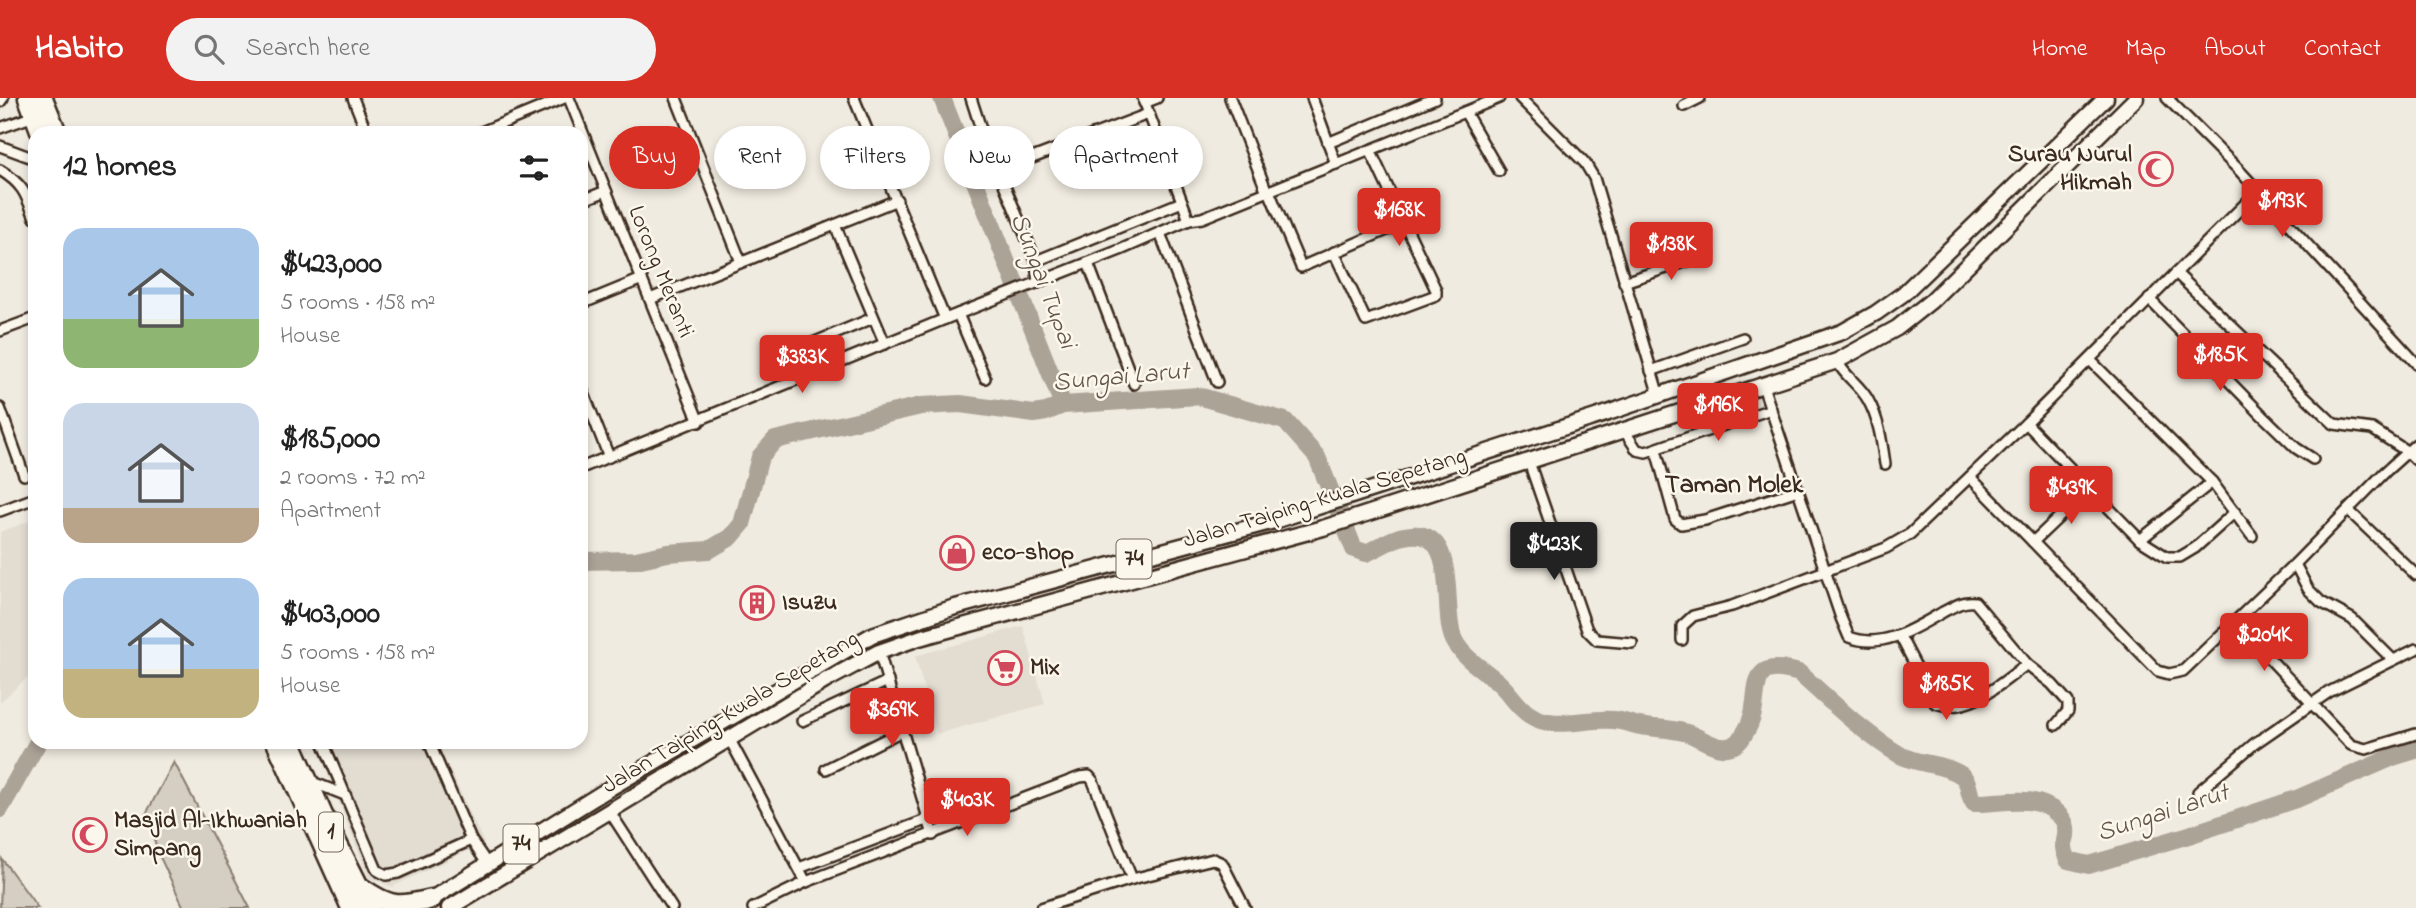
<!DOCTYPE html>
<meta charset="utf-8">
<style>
:root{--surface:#fff;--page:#f2f2f2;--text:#222;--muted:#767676;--accent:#d93025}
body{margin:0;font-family:"Indie Flower",sans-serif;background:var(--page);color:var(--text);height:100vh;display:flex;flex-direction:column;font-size:26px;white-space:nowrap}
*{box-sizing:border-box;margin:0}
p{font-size:23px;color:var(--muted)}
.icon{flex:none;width:38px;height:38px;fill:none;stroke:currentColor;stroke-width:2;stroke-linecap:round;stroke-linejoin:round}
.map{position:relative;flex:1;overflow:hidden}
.panel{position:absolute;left:28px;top:28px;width:560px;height:623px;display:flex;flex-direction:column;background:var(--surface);border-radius:21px;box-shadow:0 4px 10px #0003}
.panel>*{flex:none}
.guide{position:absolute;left:609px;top:28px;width:665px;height:63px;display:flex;gap:14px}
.price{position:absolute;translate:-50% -60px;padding:0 16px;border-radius:7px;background:var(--accent);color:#fff;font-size:23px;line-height:46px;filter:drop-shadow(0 2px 4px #0008)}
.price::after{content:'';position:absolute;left:50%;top:42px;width:21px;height:16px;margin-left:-10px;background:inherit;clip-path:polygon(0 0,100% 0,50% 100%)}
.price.current{background:#222;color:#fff}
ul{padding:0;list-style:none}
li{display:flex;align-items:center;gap:21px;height:175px;padding:0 35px}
li span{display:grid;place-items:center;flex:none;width:196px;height:140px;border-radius:21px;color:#555}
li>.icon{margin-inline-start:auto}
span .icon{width:84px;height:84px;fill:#fffc;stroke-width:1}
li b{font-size:30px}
h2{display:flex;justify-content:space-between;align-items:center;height:84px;padding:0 35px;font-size:30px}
.chip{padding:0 24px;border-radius:32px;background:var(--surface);box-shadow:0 4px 10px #0003;font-size:24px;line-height:63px}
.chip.current{background:var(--accent);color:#fff}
header{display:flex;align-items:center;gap:42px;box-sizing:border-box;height:98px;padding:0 35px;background:var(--accent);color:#fff}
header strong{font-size:33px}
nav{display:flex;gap:38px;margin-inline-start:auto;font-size:24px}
.search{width:490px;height:63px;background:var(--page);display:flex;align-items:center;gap:18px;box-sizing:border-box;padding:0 24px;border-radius:38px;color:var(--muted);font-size:26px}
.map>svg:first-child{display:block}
</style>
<header>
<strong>Habito</strong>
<div class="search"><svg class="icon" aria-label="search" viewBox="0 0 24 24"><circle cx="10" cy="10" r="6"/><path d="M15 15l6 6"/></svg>Search here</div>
<nav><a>Home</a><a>Map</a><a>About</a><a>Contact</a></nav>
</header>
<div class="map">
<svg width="2416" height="810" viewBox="0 0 2416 810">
<rect width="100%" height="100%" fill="#f0ebe0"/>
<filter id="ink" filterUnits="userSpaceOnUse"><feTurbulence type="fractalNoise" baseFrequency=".0143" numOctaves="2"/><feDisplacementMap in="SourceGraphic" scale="14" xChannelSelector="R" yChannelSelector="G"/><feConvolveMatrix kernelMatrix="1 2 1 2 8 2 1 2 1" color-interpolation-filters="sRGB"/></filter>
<g filter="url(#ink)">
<g fill="#e2dcd1">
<polygon points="35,421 35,577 27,580 0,604 0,434"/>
<polygon points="1023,528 1045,606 937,636 915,558"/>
<polygon points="315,644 437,644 484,745 392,789 369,780"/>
</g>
<g fill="#d5cec3" stroke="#887c70" stroke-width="2">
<polygon points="174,664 250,810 184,810 159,757 146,716"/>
<polygon points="2,761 38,810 0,810"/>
</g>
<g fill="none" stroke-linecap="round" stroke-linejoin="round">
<g stroke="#aca397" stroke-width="18">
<polyline points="942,0 1063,307"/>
<path d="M581,463L636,462L668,455L709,452L731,439L742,426L760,359L775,342L921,308L960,306L1034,316L1046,314L1063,307L1198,298L1285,323L1317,359L1354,451L1366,455C1378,450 1392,440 1404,438C1462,425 1440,514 1454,542C1464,562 1485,572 1500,586C1510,595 1518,610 1530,617C1554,633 1587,619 1614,622C1623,623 1631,626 1640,628C1656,631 1671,630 1687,635C1703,640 1719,656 1736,646C1741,643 1743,638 1746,633C1766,601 1739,557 1799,575C1831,603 1863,635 1900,657C1918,667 1943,665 1961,677C1971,684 1967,696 1974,705C2003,706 2034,694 2058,716C2062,720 2066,725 2066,730C2068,746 2059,742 2068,762L2089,767L2189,737L2299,700L2393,659L2416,652"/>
<polyline points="0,711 38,644"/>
</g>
<g stroke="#3b2a1e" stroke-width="14">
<g id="street">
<polyline points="353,0 367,35"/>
<polyline points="569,0 699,324"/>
<polyline points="676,0 741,164"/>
<polyline points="854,0 945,221"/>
<polyline points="971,0 981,31 1036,163 1038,185"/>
<polyline points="1143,0 1189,122"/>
<polyline points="1230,0 1267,94"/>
<polyline points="1312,0 1336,66"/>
<polyline points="1520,0 1585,65 1594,80 1659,298"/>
<polyline points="2167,0 2238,71 2416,265"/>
<polyline points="0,4 3,0"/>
<polyline points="1144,5 1157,0"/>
<polyline points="1684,8 1700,0"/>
<polyline points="1465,14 1499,73"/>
<polyline points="0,30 37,17"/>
<polyline points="479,35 564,0"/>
<polyline points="1328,45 1435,0"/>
<polyline points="0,48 35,61"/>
<path d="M0,72C23,86 26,96 35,120"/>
<polyline points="998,73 1148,16"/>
<polyline points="1269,93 1301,169 1403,125"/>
<polyline points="581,103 606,93"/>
<polyline points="835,127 885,246"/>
<polyline points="1160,135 1217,284"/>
<polyline points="1334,154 1366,223 1436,197 1436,192 1370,52"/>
<polyline points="1036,163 1182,104"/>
<polyline points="1088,165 1134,286"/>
<polyline points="2176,175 2334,326 2372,331 2408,354 2416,362"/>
<polyline points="1624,184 1709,156"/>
<polyline points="650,201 897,102"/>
<polyline points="2149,201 2263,318 2296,350 2313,361"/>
<polyline points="581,206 642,181"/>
<polyline points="958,216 985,280"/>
<polyline points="0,233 35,220"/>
<polyline points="789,255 873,220"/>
<polyline points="2090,262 2212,384 2140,442"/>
<path d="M1837,263C1845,279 1860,287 1868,302C1879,321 1882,345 1885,366"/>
<polyline points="1651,273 1743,240"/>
<polyline points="581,288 609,359"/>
<path d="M1763,288L1841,520L1849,539C1883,552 1915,530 1943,514C1953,509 1963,502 1975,504L2027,566L2052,586L2068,604V613L2056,627"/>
<polyline points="0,310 24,377"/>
<polyline points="2026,325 2140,442 2167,459 2180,459 2195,450 2235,414"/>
<polyline points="1624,332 1637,352 1646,354 1771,311"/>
<polyline points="1656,352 1675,421 1681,426 1705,422 1798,392"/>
<polyline points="1529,364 1587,532 1597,542 1632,545"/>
<polyline points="581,370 945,221 1120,152 1189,122 1202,120 1499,0"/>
<polyline points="1970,379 2158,573 2169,576 2183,573 2295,466 2385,374 2416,346"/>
<polyline points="2212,384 2252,438"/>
<polyline points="2348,412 2416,477"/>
<polyline points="0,413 35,400"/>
<polyline points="2033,444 2075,404 2087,390"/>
<polyline points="2295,466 2308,491 2321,504 2352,521 2393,562"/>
<polyline points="2235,524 2351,647 2366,651 2416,636"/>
<path d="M1900,538L1935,605C1969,617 2001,585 2027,566"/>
<polyline points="1682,542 1682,528 1693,518 1732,508 1886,450 1910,436 2026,325 2258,93"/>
<polyline points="879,554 933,737"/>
<polyline points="802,623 888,583"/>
<polyline points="730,642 806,784"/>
<polyline points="323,644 377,772 386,777 398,775 471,742"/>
<polyline points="429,644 471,742 488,767"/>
<polyline points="826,671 902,633"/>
<polyline points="312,684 345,697"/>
<polyline points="2198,694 2254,646 2329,594 2416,551"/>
<polyline points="610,714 672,810"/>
<polyline points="799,770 929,721"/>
<polyline points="753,810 806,784 1080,679 1089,678 1093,683 1132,781"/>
<polyline points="1041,810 1132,781 1213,761 1222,765 1245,810"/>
</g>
</g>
<g stroke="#3b2a1e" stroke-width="19">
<g id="primary">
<polyline points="425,805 610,690 872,537 952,510 1274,423 1602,317 1842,234 1876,215 1903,196 2106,0"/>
<polyline points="449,810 825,583 879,554 919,540 1323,430 1837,263 1897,230 1931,203 2136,0"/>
</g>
</g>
<g stroke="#3b2a1e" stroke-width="23">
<g id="highway">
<polyline points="28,0 41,35"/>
<polyline points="43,0 57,35"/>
<polyline points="276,644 351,810"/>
<polyline points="291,644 323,717 370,810"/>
<path d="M362,790C391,810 398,809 432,801"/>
</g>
</g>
<use href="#street" stroke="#fbf7ec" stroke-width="9"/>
<use href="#primary" stroke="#fbf7ec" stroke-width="14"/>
<use href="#highway" stroke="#fbf7ec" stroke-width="18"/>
</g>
</g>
<defs>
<g id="mosque-ring" transform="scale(1.75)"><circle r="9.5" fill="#fbf7ec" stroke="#d1495b" stroke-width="1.5"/><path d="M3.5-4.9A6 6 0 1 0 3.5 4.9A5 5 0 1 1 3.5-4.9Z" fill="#d1495b"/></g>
<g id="shop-ring" transform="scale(1.75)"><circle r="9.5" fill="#fbf7ec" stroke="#d1495b" stroke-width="1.5"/><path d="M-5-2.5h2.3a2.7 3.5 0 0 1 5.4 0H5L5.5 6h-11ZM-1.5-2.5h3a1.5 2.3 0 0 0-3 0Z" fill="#d1495b"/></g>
<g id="building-ring" transform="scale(1.75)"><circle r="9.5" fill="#fbf7ec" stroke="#d1495b" stroke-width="1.5"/><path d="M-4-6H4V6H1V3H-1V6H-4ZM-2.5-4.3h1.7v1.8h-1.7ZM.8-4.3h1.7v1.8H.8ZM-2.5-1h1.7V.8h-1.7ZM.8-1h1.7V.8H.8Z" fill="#d1495b"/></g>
<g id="supermarket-ring" transform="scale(1.75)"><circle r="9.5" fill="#fbf7ec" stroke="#d1495b" stroke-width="1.5"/><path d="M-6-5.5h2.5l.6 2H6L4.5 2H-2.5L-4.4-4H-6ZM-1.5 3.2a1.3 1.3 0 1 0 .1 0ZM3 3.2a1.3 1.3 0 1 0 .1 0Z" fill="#d1495b"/></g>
</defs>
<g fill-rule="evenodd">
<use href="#mosque-ring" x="2156" y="71"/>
<use href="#shop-ring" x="957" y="455"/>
<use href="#building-ring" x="757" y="505"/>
<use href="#supermarket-ring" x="1005" y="570"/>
<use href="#mosque-ring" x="90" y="737"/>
</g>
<g text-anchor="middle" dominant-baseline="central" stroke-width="5" stroke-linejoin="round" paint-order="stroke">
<g fill="#fbf7ec" stroke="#75685c" stroke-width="2">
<rect x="1116.5" y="441.5" width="35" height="39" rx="5"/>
<rect x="319" y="714.5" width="24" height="39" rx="5"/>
<rect x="503.5" y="726.5" width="35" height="39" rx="5"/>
</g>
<g font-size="23" font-weight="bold" fill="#3b2a1e">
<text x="1134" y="461">74</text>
<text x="331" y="734">1</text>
<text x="521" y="746">74</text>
</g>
<g font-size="24" font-weight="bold" fill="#3b2a1e" stroke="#fbf7ec" text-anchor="start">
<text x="2132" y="57" text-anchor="end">Surau Nurul<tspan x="2132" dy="28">Hikmah</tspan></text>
<text x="982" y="455">eco-shop</text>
<text x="782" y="505">Isuzu</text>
<text x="1030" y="570">Mix</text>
<text x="114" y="723">Masjid Al-Ikhwaniah<tspan x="114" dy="28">Simpang</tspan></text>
</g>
<g font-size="24" fill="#3b2a1e" stroke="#fbf7ec">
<text transform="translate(660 174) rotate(68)">Lorong Meranti</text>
<text transform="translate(1325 401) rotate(-17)">Jalan Taiping-Kuala Sepetang</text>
<text transform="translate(731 615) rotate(-31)">Jalan Taiping-Kuala Sepetang</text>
</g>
<g font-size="26" font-style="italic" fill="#635448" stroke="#fbf7ec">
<text transform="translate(1042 183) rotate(69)">Sungai Tupai</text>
<text transform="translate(1121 280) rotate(-5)">Sungai Larut</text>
<text transform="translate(2163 716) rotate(-18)">Sungai Larut</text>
</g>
<g font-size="26" font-weight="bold" fill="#3b2a1e" stroke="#fbf7ec">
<text x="1734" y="388">Taman Molek</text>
</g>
</g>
</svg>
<b class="price" style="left:2282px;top:141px">$193K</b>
<b class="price" style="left:1399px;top:150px">$168K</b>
<b class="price" style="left:1671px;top:184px">$138K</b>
<b class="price" style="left:2220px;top:295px">$185K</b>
<b class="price" style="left:802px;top:297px">$383K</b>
<b class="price" style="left:1718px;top:345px">$196K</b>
<b class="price" style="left:2071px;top:428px">$439K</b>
<b class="price current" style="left:1554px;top:484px">$423K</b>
<b class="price" style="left:2264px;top:575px">$204K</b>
<b class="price" style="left:1946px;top:624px">$185K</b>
<b class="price" style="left:892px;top:650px">$369K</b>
<b class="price" style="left:967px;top:740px">$403K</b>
<div class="guide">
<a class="chip current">Buy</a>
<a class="chip">Rent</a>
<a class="chip">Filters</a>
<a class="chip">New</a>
<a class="chip">Apartment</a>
</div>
<section class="panel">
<h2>12 homes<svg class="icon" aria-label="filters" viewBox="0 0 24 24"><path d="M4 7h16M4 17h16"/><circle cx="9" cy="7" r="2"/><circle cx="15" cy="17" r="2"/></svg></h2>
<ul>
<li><span style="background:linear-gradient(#a9c7e8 65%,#8fb573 0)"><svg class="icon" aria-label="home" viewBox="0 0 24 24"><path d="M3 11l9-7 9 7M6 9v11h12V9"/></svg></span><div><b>$423,000</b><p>5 rooms · 158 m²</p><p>House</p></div></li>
<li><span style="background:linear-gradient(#c9d6e8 75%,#b9a48a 0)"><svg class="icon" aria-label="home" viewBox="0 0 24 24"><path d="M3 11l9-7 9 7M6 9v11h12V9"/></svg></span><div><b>$185,000</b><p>2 rooms · 72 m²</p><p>Apartment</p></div></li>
<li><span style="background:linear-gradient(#a9c7e8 65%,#c2b280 0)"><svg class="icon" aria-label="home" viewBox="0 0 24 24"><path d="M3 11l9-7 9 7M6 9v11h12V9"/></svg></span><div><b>$403,000</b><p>5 rooms · 158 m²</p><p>House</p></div></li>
</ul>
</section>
</div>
